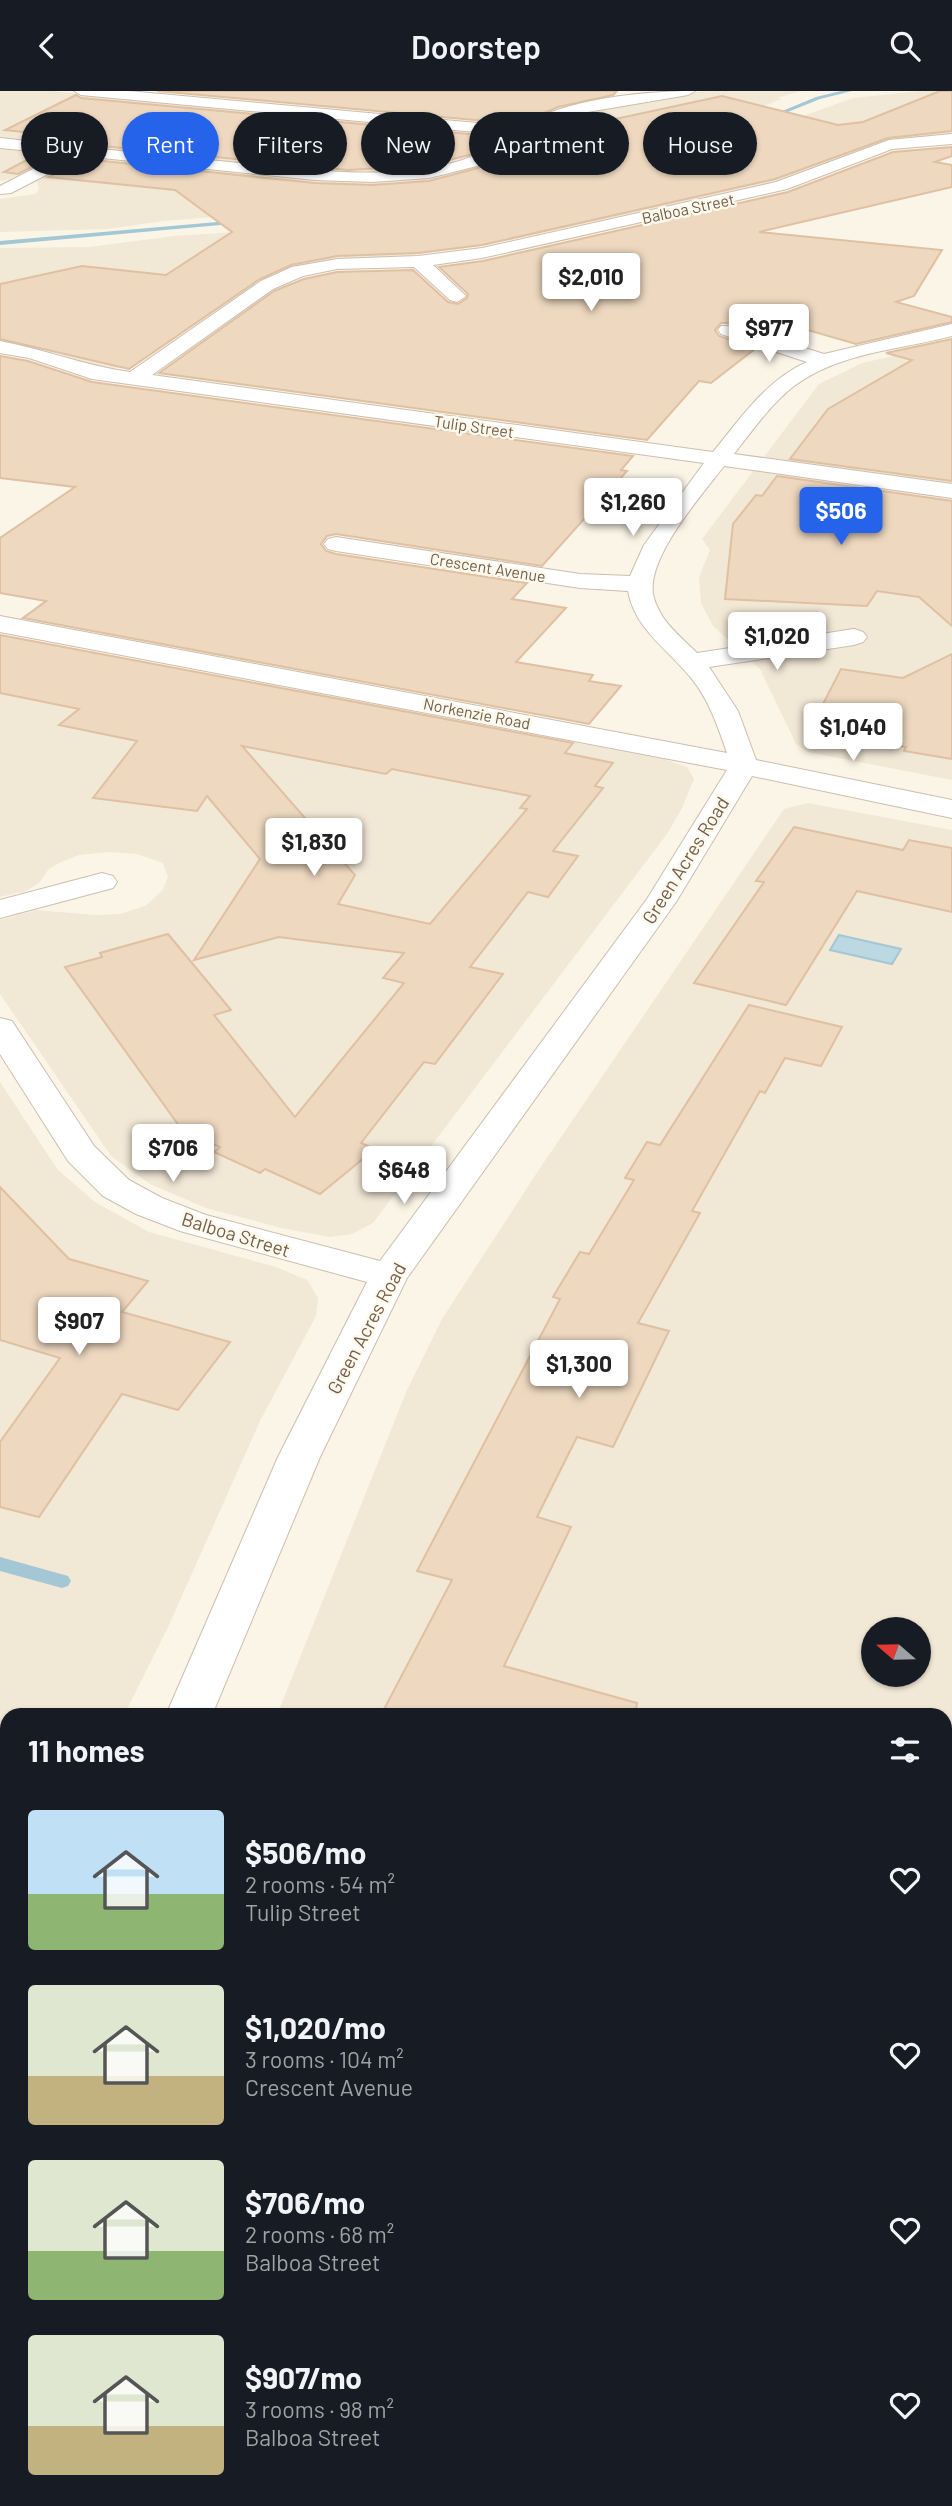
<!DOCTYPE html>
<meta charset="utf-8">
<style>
:root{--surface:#171b24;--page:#242831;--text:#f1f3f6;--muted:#9ea1a6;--accent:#2563eb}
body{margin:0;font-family:Barlow,sans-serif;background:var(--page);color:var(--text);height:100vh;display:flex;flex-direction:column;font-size:26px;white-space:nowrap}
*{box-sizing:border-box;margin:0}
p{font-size:23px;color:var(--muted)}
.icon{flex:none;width:38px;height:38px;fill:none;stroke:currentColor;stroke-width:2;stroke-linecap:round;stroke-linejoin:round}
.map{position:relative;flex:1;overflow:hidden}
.side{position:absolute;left:0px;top:1617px;width:952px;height:798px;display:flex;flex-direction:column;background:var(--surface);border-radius:21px 21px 0 0;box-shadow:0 2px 5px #0004}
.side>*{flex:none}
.top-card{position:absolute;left:21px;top:21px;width:910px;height:63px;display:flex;gap:14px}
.needle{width:46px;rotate:290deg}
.buttons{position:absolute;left:861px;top:1526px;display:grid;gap:14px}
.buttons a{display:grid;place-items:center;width:70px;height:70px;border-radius:50%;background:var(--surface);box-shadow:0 2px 5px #0004;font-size:35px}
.price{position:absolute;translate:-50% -60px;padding:0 16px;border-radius:7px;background:#fff;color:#222;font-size:23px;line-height:46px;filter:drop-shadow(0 2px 4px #0008)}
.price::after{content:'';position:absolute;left:50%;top:42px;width:21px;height:16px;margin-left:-10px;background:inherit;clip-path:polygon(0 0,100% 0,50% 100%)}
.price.active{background:var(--accent);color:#fff}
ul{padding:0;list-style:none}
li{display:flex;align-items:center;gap:21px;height:175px;padding:0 28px}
li span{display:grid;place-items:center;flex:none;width:196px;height:140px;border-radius:7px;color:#555}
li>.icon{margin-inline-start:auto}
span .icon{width:84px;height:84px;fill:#fffc;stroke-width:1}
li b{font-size:30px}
h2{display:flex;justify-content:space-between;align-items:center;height:84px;padding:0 28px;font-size:30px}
.chip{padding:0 24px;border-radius:32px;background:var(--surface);box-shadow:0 2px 5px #0004;font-size:24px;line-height:63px}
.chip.active{background:var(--accent);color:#fff}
header{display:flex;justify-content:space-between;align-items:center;height:91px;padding:0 28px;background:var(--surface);font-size:32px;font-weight:600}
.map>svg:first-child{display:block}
</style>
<header><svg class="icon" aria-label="back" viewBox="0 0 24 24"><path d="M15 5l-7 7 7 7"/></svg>Doorstep<svg class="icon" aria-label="search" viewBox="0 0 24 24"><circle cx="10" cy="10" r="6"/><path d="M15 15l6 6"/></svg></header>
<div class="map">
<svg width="952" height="2415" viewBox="0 0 952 2415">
<rect width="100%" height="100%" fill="#fbf5e7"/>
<g fill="#f2e8d6" fill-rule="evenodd">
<polygon points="0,0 51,0 482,41 502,46 475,65 436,77 375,83 318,81 0,48"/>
<polygon points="702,0 801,0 777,7 782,8 655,58 228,125 163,130 108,138 0,141 0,108 35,103 39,99 37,90 79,68 97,66 326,89 448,82 498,68 566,24"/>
<polygon points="919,0 952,0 952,45 923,46 879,52 803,82 753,96 511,149 394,167 303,174 274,182 256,191 131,276 101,278 76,271 59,262 0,250 0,157 89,156 174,145 250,140 656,78 853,7"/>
<polygon points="0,56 50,61 55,64 10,88 0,90"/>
<polygon points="952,252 952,689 808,661 796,653 760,578 713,535 701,512 699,486 710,459 702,448 819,293 862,272"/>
<polygon points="0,545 664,668 687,676 694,688 682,717 667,743 373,1132 352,1143 330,1146 281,1137 206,1117 150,1093 111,1065 0,903 0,829 36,819 96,824 120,823 145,815 162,800 168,786 163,772 137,763 109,761 79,764 59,772 48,779 39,792 26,800 0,806"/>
<path d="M808,712L952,739V2415H291L288,2408H945V1624H277L407,1299L442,1228L538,1080L784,718ZM873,1538H919V1584H873Z"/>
<polygon points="0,991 58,1079 95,1111 149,1141 276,1176 307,1189 318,1207 316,1225 260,1330 169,1534 124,1624 7,1624 7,1807 0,1816"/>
</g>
<polygon fill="#fae8db" points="7,2049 7,2408 288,2408 291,2415 0,2415 0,2057"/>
<polygon fill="#bcd9e3" stroke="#a3c7d4" stroke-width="2" points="839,844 901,858 892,873 830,859"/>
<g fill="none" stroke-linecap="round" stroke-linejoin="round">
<g fill="#a3c7d4" fill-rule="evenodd">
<polygon points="841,0 852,0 820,8 768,29 763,28 816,6"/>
<polygon points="240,129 242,132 0,154 0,150"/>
<polygon points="0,1466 68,1485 71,1490 68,1495 62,1497 0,1480"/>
</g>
</g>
<g fill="#eed8c0" stroke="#dfc0a2" stroke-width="2" fill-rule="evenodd">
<polygon points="157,0 617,0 613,4 558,16 519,33"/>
<polygon points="940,0 952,0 952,40 888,47 775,88 482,154 418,162 337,165 291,174 260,188 129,278 0,248 0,193 82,175 166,184 232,141 175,99 48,86 84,68 315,92 372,94 429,90 478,77 565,28 588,24 569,38 722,5 838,34 863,31"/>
<polygon points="76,4 81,7 500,46 469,64 429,74 348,79 61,51 72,46 5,39"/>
<polygon points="952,56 952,65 935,71 952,74 952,96 759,141 942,159 914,205 896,211 952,226 952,231 856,253 787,233 773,244 736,232 721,232 715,239 719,245 756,257 711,292 699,290 647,349 159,282 274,200 304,188 337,181 413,179 448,211 458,213 467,207 468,203 439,176 483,170 788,101 893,61"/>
<polygon points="38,63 53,65 18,83 4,81"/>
<polygon points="952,248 952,390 790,368 828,318 912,269 886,262"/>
<polygon points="0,265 28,270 92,291 633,365 621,379 627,380 542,475 336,443 327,445 321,453 326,460 336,463 527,492 512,508 566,517 516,571 593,584 589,590 621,595 589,633 23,527 46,510 0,502 0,447 75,396 0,387"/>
<polygon points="777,385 952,410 952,535 919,506 877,500 867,515 725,508 733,433 756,404 762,405"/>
<path d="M0,544L573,652L565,662L613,672L595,695L603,697L553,760L578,765L548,806L528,801L470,876L503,883L435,973L424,971L361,1052L375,1058L320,1103L265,1078L260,1082L214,1061L220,1056L182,1039L65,876L102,866L100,862L168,843L231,919L214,924L295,1026L404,892L383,887L404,862L279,846L194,869L260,768L207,705L197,720L93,707L137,650L59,634L79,618L0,602ZM242,655L386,683L392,678L530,705L520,717L527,718L430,833L338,813L355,784Z"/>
<polygon points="952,563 952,668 904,660 906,656 808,642 841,578 903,587"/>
<polygon points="794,736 903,759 909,749 952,757 952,821 857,800 786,914 694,892 764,791 756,790"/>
<polygon points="749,914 842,936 821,975 785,967 765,1002 760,1000 692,1120 700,1122 638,1232 669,1240 613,1356 577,1346 537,1426 571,1436 504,1575 637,1612 635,1624 381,1624 452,1489 417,1480 560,1208 553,1206 580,1161 589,1163 634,1089 625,1087 647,1051 660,1054"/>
<polygon points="0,1096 69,1168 148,1190 122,1221 230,1251 178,1319 122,1303 39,1426 0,1416 0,1351 60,1267 0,1249"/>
</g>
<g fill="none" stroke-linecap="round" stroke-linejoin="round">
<g stroke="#ccbeae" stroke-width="2">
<g id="minor">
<path d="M74,0H128L520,36C564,8 643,0 695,0L688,4L564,25L477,75L429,87L372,91L315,89L83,65L11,102L0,103V95L62,63L0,57V47C80,56 159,64 239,72C310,79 386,90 456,71C475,66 491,55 508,44L81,4Z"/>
<path d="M952,43V53L892,58L787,98L482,167L433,174L466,205L457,211L450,209L414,176L337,178L303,185L273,198L152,284L713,361C740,328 766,289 807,271L721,243L718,239L721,235H735L824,263L952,233V245C899,259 840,261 794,295C770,314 752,340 734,363L952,393V407L724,375C702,404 643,470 654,507C661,531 680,545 697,562L854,538L863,541L867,546L863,551L854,554L709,576L738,620L756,669L952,709V727L752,685L676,811L407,1187L320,1366L212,1624H166L278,1366L367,1191L180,1140L136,1123L103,1105L68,1070L0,963V927L12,930L94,1055L129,1089L162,1107L206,1124L380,1170L647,808L727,679L0,541V525L727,662C718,636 709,609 692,588C669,559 635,539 628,500L580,497L336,460L328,458L324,453L328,448L336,446L580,483L630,485L644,454L704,372L92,288L29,267L0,262V250C44,258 85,275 130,281L261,190L292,176L337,168L418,165L482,157L776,91L889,49Z"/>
<polygon points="102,782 113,785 117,791 113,797 0,827 0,809"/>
<polygon points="0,1755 7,1757 7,1799 0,1797"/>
<polygon points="7,1881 7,1932 0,1935 0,1884"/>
</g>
</g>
<use href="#minor" fill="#fff" fill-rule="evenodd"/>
</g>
<g text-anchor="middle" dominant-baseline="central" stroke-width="5" stroke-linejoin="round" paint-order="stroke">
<g font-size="16" fill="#725e4d" stroke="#fef9ed">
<text transform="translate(688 117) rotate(-12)">Balboa Street</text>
<text transform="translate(474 335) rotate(8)">Tulip Street</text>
<text transform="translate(488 476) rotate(9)">Crescent Avenue</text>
<text transform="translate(477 622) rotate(11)">Norkenzie Road</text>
</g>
<g font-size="19" fill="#725e4d" stroke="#fef9ed">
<text transform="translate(685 769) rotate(-58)">Green Acres Road</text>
<text transform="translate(236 1143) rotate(17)">Balboa Street</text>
<text transform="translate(366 1237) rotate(-62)">Green Acres Road</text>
</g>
</g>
</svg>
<div class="buttons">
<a><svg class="needle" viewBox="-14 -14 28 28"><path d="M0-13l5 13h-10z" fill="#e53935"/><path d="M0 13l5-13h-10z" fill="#9ea1a6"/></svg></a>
</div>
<b class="price" style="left:591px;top:222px">$2,010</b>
<b class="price" style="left:769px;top:273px">$977</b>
<b class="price" style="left:633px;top:447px">$1,260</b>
<b class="price active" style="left:841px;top:456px">$506</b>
<b class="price" style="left:777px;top:581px">$1,020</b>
<b class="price" style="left:853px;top:672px">$1,040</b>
<b class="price" style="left:314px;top:787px">$1,830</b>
<b class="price" style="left:173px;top:1093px">$706</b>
<b class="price" style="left:404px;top:1115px">$648</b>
<b class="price" style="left:79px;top:1266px">$907</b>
<b class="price" style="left:579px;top:1309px">$1,300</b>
<div class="top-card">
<a class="chip">Buy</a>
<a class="chip active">Rent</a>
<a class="chip">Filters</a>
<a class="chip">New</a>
<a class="chip">Apartment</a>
<a class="chip">House</a>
</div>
<section class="side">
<h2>11 homes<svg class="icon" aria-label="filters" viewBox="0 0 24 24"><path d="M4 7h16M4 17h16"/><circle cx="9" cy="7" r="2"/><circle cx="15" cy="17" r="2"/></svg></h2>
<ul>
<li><span style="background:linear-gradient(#bfe0f5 60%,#8fb573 0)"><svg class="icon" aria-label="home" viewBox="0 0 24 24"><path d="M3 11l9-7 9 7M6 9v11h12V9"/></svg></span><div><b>$506/mo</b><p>2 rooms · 54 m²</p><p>Tulip Street</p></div><svg class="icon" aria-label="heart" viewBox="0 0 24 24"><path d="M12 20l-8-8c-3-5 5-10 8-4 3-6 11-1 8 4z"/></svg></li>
<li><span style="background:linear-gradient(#dfe7d0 65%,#c2b280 0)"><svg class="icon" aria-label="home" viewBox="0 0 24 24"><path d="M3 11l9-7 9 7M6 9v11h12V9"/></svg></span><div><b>$1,020/mo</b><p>3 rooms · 104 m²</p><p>Crescent Avenue</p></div><svg class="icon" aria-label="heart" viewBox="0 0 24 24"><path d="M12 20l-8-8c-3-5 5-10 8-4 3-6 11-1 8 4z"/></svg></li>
<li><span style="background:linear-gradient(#dfe7d0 65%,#8fb573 0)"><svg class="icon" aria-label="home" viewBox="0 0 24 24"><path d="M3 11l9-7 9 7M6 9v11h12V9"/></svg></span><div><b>$706/mo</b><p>2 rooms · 68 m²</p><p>Balboa Street</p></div><svg class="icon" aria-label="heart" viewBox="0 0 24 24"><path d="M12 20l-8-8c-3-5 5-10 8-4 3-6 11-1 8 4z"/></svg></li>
<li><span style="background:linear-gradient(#dfe7d0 65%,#c2b280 0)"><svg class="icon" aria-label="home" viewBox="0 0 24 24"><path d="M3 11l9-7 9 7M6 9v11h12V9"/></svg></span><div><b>$907/mo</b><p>3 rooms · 98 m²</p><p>Balboa Street</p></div><svg class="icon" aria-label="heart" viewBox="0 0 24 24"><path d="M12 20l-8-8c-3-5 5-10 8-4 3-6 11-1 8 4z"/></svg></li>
</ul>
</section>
</div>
